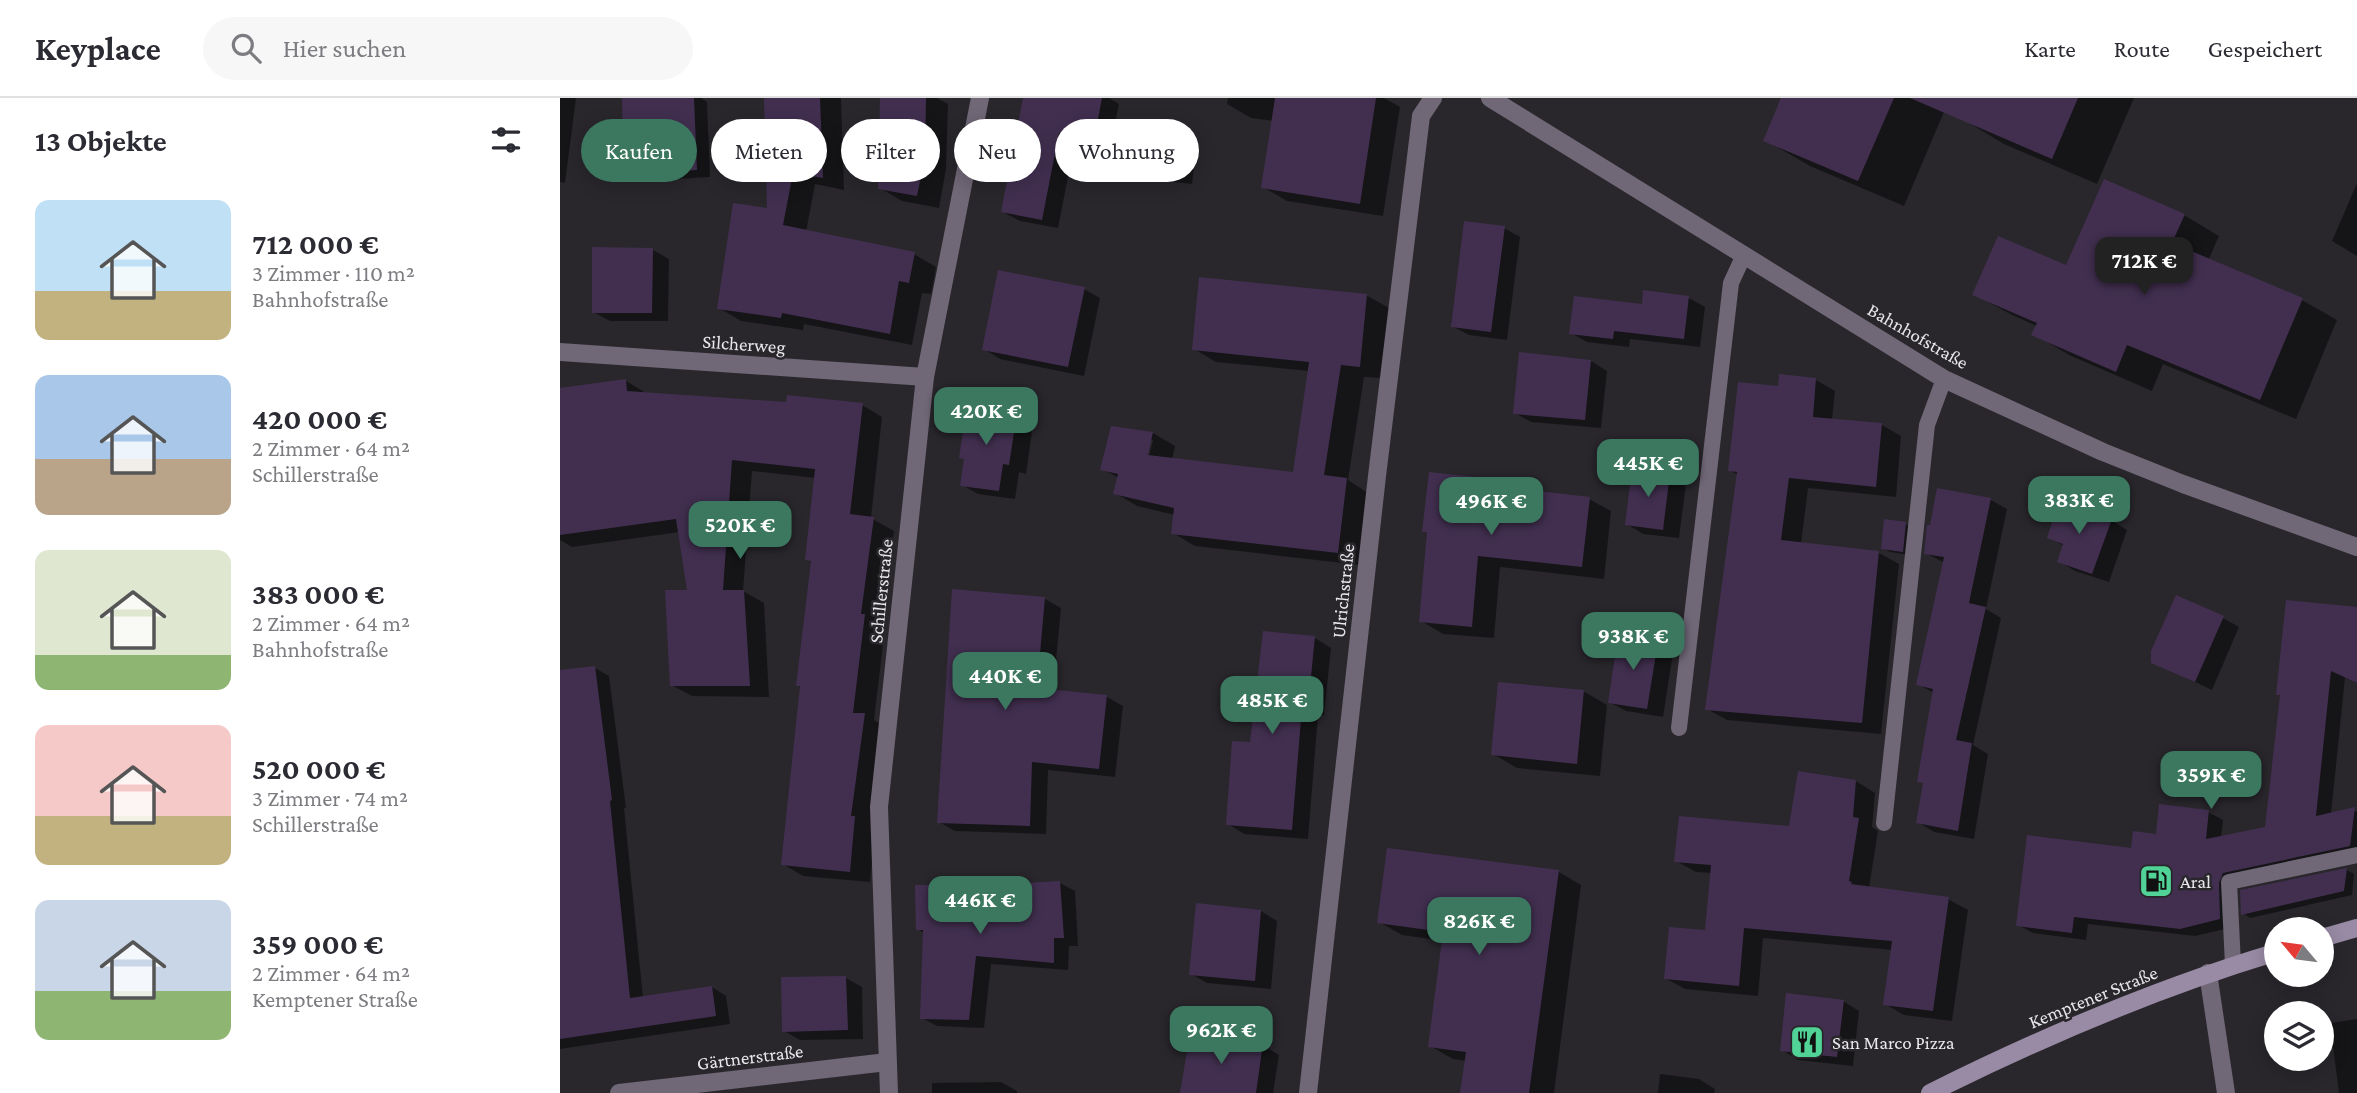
<!DOCTYPE html>
<html lang="de">
<meta charset="utf-8">
<style>
:root{--surface:#fff;--page:#f7f7f7;--text:#2b2b33;--muted:#7c7c81;--line:#e1e1e2;--accent:#3c7760}
body{margin:0;font-family:"Crimson Pro",serif;background:var(--page);color:var(--text);height:100vh;display:flex;flex-direction:column;font-size:26px;white-space:nowrap}
*{box-sizing:border-box;margin:0}
p{font-size:23px;color:var(--muted)}
.icon{flex:none;width:38px;height:38px;fill:none;stroke:currentColor;stroke-width:2;stroke-linecap:round;stroke-linejoin:round}
.map{position:relative;flex:1;overflow:hidden}
.sheet{display:flex;flex-direction:column;background:var(--surface);width:560px}
.sheet>*{flex:none}
.banner{position:absolute;left:21px;top:21px;width:665px;height:63px;display:flex;gap:14px}
.needle{width:46px;rotate:299deg}
.controls{position:absolute;left:1704px;top:819px;display:grid;gap:14px}
.controls a{display:grid;place-items:center;width:70px;height:70px;border-radius:50%;background:var(--surface);box-shadow:0 4px 18px #0003;font-size:35px}
.price{position:absolute;translate:-50% -60px;padding:0 16px;border-radius:14px;background:var(--accent);color:#fff;font-size:23px;line-height:46px;filter:drop-shadow(0 2px 4px #0008)}
.price::after{content:'';position:absolute;left:50%;top:42px;width:21px;height:16px;margin-left:-10px;background:inherit;clip-path:polygon(0 0,100% 0,50% 100%)}
.price.selected{background:#222;color:#fff}
ul{padding:0;list-style:none}
li{display:flex;align-items:center;gap:21px;height:175px;padding:0 35px}
li span{display:grid;place-items:center;flex:none;width:196px;height:140px;border-radius:14px;color:#555}
li>.icon{margin-inline-start:auto}
span .icon{width:84px;height:84px;fill:#fffc;stroke-width:1}
li b{font-size:30px}
h2{display:flex;justify-content:space-between;align-items:center;height:84px;padding:0 35px;font-size:30px}
.chip{padding:0 24px;border-radius:32px;background:var(--surface);box-shadow:0 4px 18px #0003;font-size:24px;line-height:63px}
.chip.selected{background:var(--accent);color:#fff}
header{display:flex;align-items:center;gap:42px;box-sizing:border-box;height:98px;padding:0 35px;background:var(--surface);border-bottom:2px solid var(--line)}
header strong{font-size:33px}
nav{display:flex;gap:38px;margin-inline-start:auto;font-size:24px}
.search{width:490px;height:63px;background:var(--page);display:flex;align-items:center;gap:18px;box-sizing:border-box;padding:0 24px;border-radius:38px;color:var(--muted);font-size:26px}
main{display:flex;flex:1;min-height:0}
.map>svg:first-child{display:block}
</style>
<header>
<strong>Keyplace</strong>
<div class="search"><svg class="icon" aria-label="search" viewBox="0 0 24 24"><circle cx="10" cy="10" r="6"/><path d="M15 15l6 6"/></svg>Hier suchen</div>
<nav><a>Karte</a><a>Route</a><a>Gespeichert</a></nav>
</header>
<main>
<section class="sheet">
<h2>13 Objekte<svg class="icon" aria-label="filters" viewBox="0 0 24 24"><path d="M4 7h16M4 17h16"/><circle cx="9" cy="7" r="2"/><circle cx="15" cy="17" r="2"/></svg></h2>
<ul>
<li><span style="background:linear-gradient(#bfe0f5 65%,#c2b280 0)"><svg class="icon" aria-label="home" viewBox="0 0 24 24"><path d="M3 11l9-7 9 7M6 9v11h12V9"/></svg></span><div><b>712 000 €</b><p>3 Zimmer · 110 m²</p><p>Bahnhofstraße</p></div></li>
<li><span style="background:linear-gradient(#a9c7e8 60%,#b9a48a 0)"><svg class="icon" aria-label="home" viewBox="0 0 24 24"><path d="M3 11l9-7 9 7M6 9v11h12V9"/></svg></span><div><b>420 000 €</b><p>2 Zimmer · 64 m²</p><p>Schillerstraße</p></div></li>
<li><span style="background:linear-gradient(#dfe7d0 75%,#8fb573 0)"><svg class="icon" aria-label="home" viewBox="0 0 24 24"><path d="M3 11l9-7 9 7M6 9v11h12V9"/></svg></span><div><b>383 000 €</b><p>2 Zimmer · 64 m²</p><p>Bahnhofstraße</p></div></li>
<li><span style="background:linear-gradient(#f6c9c9 65%,#c2b280 0)"><svg class="icon" aria-label="home" viewBox="0 0 24 24"><path d="M3 11l9-7 9 7M6 9v11h12V9"/></svg></span><div><b>520 000 €</b><p>3 Zimmer · 74 m²</p><p>Schillerstraße</p></div></li>
<li><span style="background:linear-gradient(#c9d6e8 65%,#8fb573 0)"><svg class="icon" aria-label="home" viewBox="0 0 24 24"><path d="M3 11l9-7 9 7M6 9v11h12V9"/></svg></span><div><b>359 000 €</b><p>2 Zimmer · 64 m²</p><p>Kemptener Straße</p></div></li>
</ul>
</section>
<div class="map">
<svg width="1797" height="995" viewBox="0 0 1797 995">
<rect width="100%" height="100%" fill="#29272c"/>
<g fill="#0007" fill-rule="evenodd">
<polygon points="0,0 16,0 5,85 0,84"/>
<polygon points="64,0 141,0 147,4 150,79 102,82 89,74 88,51 78,51 65,43"/>
<polygon points="205,0 281,0 284,92 255,86 246,134 354,156 376,169 371,196 362,195 352,247 244,226 243,232 181,223 159,210 209,112"/>
<polygon points="322,0 377,0 388,6 386,71 379,110 342,103 320,90"/>
<polygon points="465,0 549,0 559,6 550,50 515,43 498,130 460,123 443,114"/>
<polygon points="668,0 824,0 840,9 823,118 727,103 703,89 714,23 691,20 667,6"/>
<polygon points="1223,0 1359,0 1384,14 1344,108 1250,68 1205,42"/>
<polygon points="1407,0 1574,0 1537,86 1444,46 1399,19"/>
<polygon points="621,33 637,42 632,86 596,82 580,72"/>
<polygon points="1797,85 1797,158 1772,143"/>
<polygon points="1624,117 1659,138 1648,163 1742,202 1777,222 1736,321 1603,266 1592,293 1509,257 1474,236 1477,228 1450,216 1414,196 1507,170"/>
<polygon points="944,130 960,139 947,242 909,237 892,228"/>
<polygon points="93,152 109,161 108,223 50,223 33,214"/>
<polygon points="524,191 540,200 524,278 440,261 424,251"/>
<path d="M806,197L829,210L822,280L804,279L788,382L808,395L800,467L635,448L613,435L615,417L577,408L555,395L559,380L542,371L552,330L593,335L615,348L612,362L735,376L750,273L656,264L634,251ZM590,342H593L587,366L584,365Z"/>
<polygon points="1129,200 1145,209 1140,249 1070,241 1069,249 1027,244 1011,235 1083,208"/>
<polygon points="1031,263 1047,273 1041,330 971,324 955,315"/>
<polygon points="1256,282 1275,293 1272,322 1322,327 1341,338 1336,399 1248,390 1241,446 1319,455 1339,466 1321,636 1167,622 1147,611 1178,377 1170,372 1220,290"/>
<polygon points="66,283 86,295 228,306 302,307 322,319 311,420 334,433 322,527 325,530 314,622 325,629 310,784 243,778 223,766 241,590 238,587 253,465 246,461 256,380 192,373 183,493 204,505 209,599 132,598 111,587 129,493 120,434 12,449 0,442 0,291"/>
<polygon points="457,317 473,326 466,376 459,374 455,401 418,396 402,387 406,362 401,360"/>
<polygon points="1110,377 1126,386 1119,440 1083,436 1067,426"/>
<polygon points="952,384 969,394 1029,401 1051,413 1044,481 940,469 934,540 883,536 861,523 869,435 864,433"/>
<polygon points="1431,402 1447,411 1426,511 1441,520 1413,647 1428,656 1414,741 1374,734 1358,724 1364,686 1359,683 1374,595 1358,586 1385,465 1365,455"/>
<polygon points="1551,422 1567,432 1549,484 1515,473 1499,463 1504,448 1489,439"/>
<polygon points="1345,426 1353,430 1350,457 1330,454 1323,450"/>
<polygon points="393,493 485,501 501,510 493,593 547,599 563,608 555,679 488,672 486,736 395,733 379,724"/>
<polygon points="1663,520 1679,529 1652,592 1593,564"/>
<polygon points="1797,530 1797,585 1785,580 1771,716 1797,713 1797,757 1677,783 1674,829 1635,838 1528,826 1526,842 1473,835 1458,827 1597,738 1648,714 1663,722 1661,740 1707,730 1721,598 1718,596"/>
<polygon points="755,540 771,550 764,617 758,617 748,741 684,736 668,726 692,646"/>
<polygon points="1097,545 1113,555 1103,619 1066,613 1049,604"/>
<polygon points="35,570 49,578 66,710 64,710 83,900 152,889 166,898 170,926 0,951 0,574"/>
<polygon points="1023,593 1047,607 1040,678 957,670 933,656"/>
<polygon points="1239,675 1296,683 1315,695 1312,729 1318,733 1309,790 1388,801 1408,812 1392,923 1344,917 1325,906 1333,852 1203,840 1198,898 1125,891 1105,880 1147,834 1152,775 1136,774 1116,763 1230,730"/>
<polygon points="1787,772 1794,776 1792,797 1690,820 1683,815 1682,794"/>
<polygon points="999,774 1021,787 994,995 902,995 906,963 893,961 870,948 884,843 842,837 819,824"/>
<polygon points="500,785 515,793 518,848 509,848 508,872 431,866 424,930 377,928 362,920 364,835 358,831 430,789"/>
<polygon points="701,813 717,823 711,891 647,885 631,876"/>
<polygon points="286,880 302,889 303,941 240,942 224,933"/>
<polygon points="1283,903 1299,913 1293,968 1238,962 1222,952"/>
<polygon points="1797,921 1797,995 1779,995 1770,925"/>
<polygon points="703,947 719,957 713,995 622,995"/>
<polygon points="1100,976 1139,981 1155,991 1154,995 1098,995"/>
<polygon points="441,984 457,993 457,995 372,995 372,985"/>
</g>
<g fill="#422f50">
<polygon points="62,0 134,0 137,72 87,75 86,44 63,44"/>
<polygon points="204,0 260,0 263,80 233,75 223,127 355,154 349,185 339,183 330,236 222,215 221,220 157,211 173,105 207,110"/>
<polygon points="320,0 366,0 365,58 357,98 318,91"/>
<polygon points="463,0 542,0 534,42 499,35 482,122 441,114"/>
<polygon points="715,0 816,0 800,106 701,90"/>
<polygon points="1221,0 1334,0 1298,83 1203,43"/>
<polygon points="1350,0 1518,0 1492,61"/>
<polygon points="584,27 622,31 616,78 578,73"/>
<polygon points="1544,81 1625,116 1612,145 1743,200 1700,302 1567,247 1556,274 1471,237 1477,225 1412,197 1438,138 1506,167"/>
<polygon points="904,123 945,128 931,234 891,229"/>
<polygon points="32,149 93,150 92,215 32,215"/>
<polygon points="438,172 525,189 508,269 422,252"/>
<polygon points="639,179 807,196 800,269 781,267 764,377 787,380 778,455 611,436 614,410 553,396 558,376 540,372 551,328 593,334 588,357 733,374 749,264 632,252"/>
<polygon points="1083,192 1129,198 1124,241 1054,233 1053,241 1009,236 1014,198 1082,206"/>
<polygon points="959,254 1031,262 1025,322 953,316"/>
<polygon points="1219,276 1256,280 1253,319 1322,325 1316,389 1229,380 1221,442 1319,453 1302,625 1145,612 1177,374 1168,373 1178,284 1218,288"/>
<polygon points="66,281 67,293 226,304 227,297 303,305 290,416 314,419 301,516 305,516 293,615 305,615 291,718 295,718 290,774 221,767 240,588 236,588 251,463 245,462 255,371 172,362 163,492 184,492 190,588 110,588 105,492 127,492 116,421 0,437 0,290"/>
<polygon points="407,308 457,315 449,367 443,366 439,393 400,388 404,361 399,360"/>
<polygon points="1072,371 1110,375 1103,432 1065,427"/>
<polygon points="869,374 953,383 952,390 1030,399 1022,469 918,458 912,529 859,524 867,434 862,434"/>
<polygon points="1377,390 1431,400 1409,505 1426,509 1396,642 1412,645 1398,733 1356,725 1363,685 1357,684 1373,591 1356,587 1384,459 1364,456 1367,427 1370,427"/>
<polygon points="1499,403 1552,421 1532,476 1497,464 1503,446 1487,440"/>
<polygon points="1324,421 1346,424 1343,454 1321,451"/>
<polygon points="392,491 485,499 477,590 547,597 539,671 472,664 470,728 377,725"/>
<polygon points="1616,497 1664,518 1635,584 1591,565 1591,553"/>
<polygon points="1726,502 1797,509 1797,585 1771,573 1756,718 1795,709 1790,748 1663,775 1659,785 1660,821 1620,831 1514,819 1512,835 1456,828 1467,737 1571,750 1573,733 1596,736 1599,706 1649,712 1646,741 1705,729 1720,597 1716,597"/>
<polygon points="703,533 755,538 748,609 742,609 732,732 666,727 672,643 690,644"/>
<polygon points="1058,538 1098,544 1087,611 1048,605"/>
<polygon points="35,568 52,702 50,703 70,900 152,888 156,918 0,941 0,572"/>
<polygon points="938,584 1024,592 1017,666 931,657"/>
<polygon points="1238,673 1296,682 1293,719 1299,720 1289,783 1292,784 1291,786 1389,799 1373,913 1323,907 1332,843 1184,830 1179,888 1104,881 1109,829 1145,832 1151,767 1114,764 1119,718 1229,728"/>
<polygon points="827,750 999,772 969,995 900,995 906,954 868,949 883,834 817,825"/>
<polygon points="1787,770 1784,793 1681,817 1680,792"/>
<polygon points="500,783 504,840 494,840 494,865 416,858 409,922 360,921 363,832 356,832 355,787 430,787"/>
<polygon points="636,805 701,812 695,883 629,877"/>
<polygon points="286,878 288,932 222,934 221,879"/>
<polygon points="1226,895 1284,902 1277,959 1220,953"/>
<polygon points="630,935 703,945 696,995 620,995"/>
</g>
<g fill="none" stroke-linecap="round" stroke-linejoin="round">
<g stroke="#706777" stroke-width="16">
<polyline points="1119,630 1171,185 1184,157"/>
<polyline points="1324,725 1367,327 1384,281"/>
<polyline points="1673,867 1669,784 1797,757"/>
</g>
<g stroke="#706777" stroke-width="18">
<polyline points="0,254 365,279"/>
<polyline points="1648,875 1666,995"/>
<polyline points="59,995 327,964"/>
<polyline points="329,995 319,709 365,279 420,0"/>
<polyline points="748,995 817,378 861,18 873,0"/>
</g>
<polyline stroke="#706777" stroke-width="18" points="930,0 1384,281 1543,354 1623,386 1797,449"/>
<g stroke="#998ba5" stroke-width="18">
<polyline points="1762,840 1797,830"/>
<path d="M1370,995C1482,939 1597,890 1717,854"/>
</g>
</g>
<defs>
<g id="fuel-square" transform="scale(1.75)"><rect x="-9" y="-9" width="18" height="18" rx="4" fill="#51d397" stroke="#29272c"/><path d="M-5.5-6h7V0h2V4h1.3V-2.5L3-4.5l.8-.8L6-3V5H2.5V1h-1V6h-7ZM-4.2-4.7v3.2H.2V-4.7Z" fill="#111"/></g>
<g id="restaurant-square" transform="scale(1.75)"><rect x="-9" y="-9" width="18" height="18" rx="4" fill="#51d397" stroke="#29272c"/><path d="M-5-6h1v4h1v-4h1v4h1v-4h1v5L-1.5 .5V6h-2V.5L-5-1ZM5-6V6H3V1.5H1.5Q1.5-4 5-6Z" fill="#111"/></g>
</defs>
<g fill-rule="evenodd">
<use href="#fuel-square" x="1596" y="783"/>
<use href="#restaurant-square" x="1247" y="944"/>
</g>
<g text-anchor="middle" dominant-baseline="central" stroke-width="5" stroke-linejoin="round" paint-order="stroke">
<g font-size="19" fill="#e9e7eb" stroke="#29272c">
<text transform="translate(1358 238) rotate(30)">Bahnhofstraße</text>
<text transform="translate(184 246) rotate(4)">Silcherweg</text>
<text transform="translate(321 493) rotate(-84)">Schillerstraße</text>
<text transform="translate(783 493) rotate(-84)">Ulrichstraße</text>
<text transform="translate(1533 899) rotate(-22)">Kemptener Straße</text>
<text transform="translate(190 959) rotate(-7)">Gärtnerstraße</text>
</g>
<g font-size="19" fill="#e9e7eb" stroke="#29272c" text-anchor="start">
<text x="1620" y="783">Aral</text>
<text x="1272" y="944">San Marco Pizza</text>
</g>
</g>
</svg>
<div class="controls">
<a><svg class="needle" viewBox="-14 -14 28 28"><path d="M0-13l5 13h-10z" fill="#e53935"/><path d="M0 13l5-13h-10z" fill="#7c7c81"/></svg></a>
<a><svg class="icon" aria-label="layers" viewBox="0 0 24 24"><path d="M12 4l9 5-9 5-9-5zM3 14l9 5 9-5"/></svg></a>
</div>
<b class="price selected" style="left:1584px;top:199px">712K €</b>
<b class="price" style="left:426px;top:349px">420K €</b>
<b class="price" style="left:1088px;top:401px">445K €</b>
<b class="price" style="left:1519px;top:438px">383K €</b>
<b class="price" style="left:931px;top:439px">496K €</b>
<b class="price" style="left:180px;top:463px">520K €</b>
<b class="price" style="left:1073px;top:574px">938K €</b>
<b class="price" style="left:445px;top:614px">440K €</b>
<b class="price" style="left:712px;top:638px">485K €</b>
<b class="price" style="left:1651px;top:713px">359K €</b>
<b class="price" style="left:420px;top:838px">446K €</b>
<b class="price" style="left:919px;top:859px">826K €</b>
<b class="price" style="left:661px;top:968px">962K €</b>
<div class="banner">
<a class="chip selected">Kaufen</a>
<a class="chip">Mieten</a>
<a class="chip">Filter</a>
<a class="chip">Neu</a>
<a class="chip">Wohnung</a>
</div>
</div>
</main>
